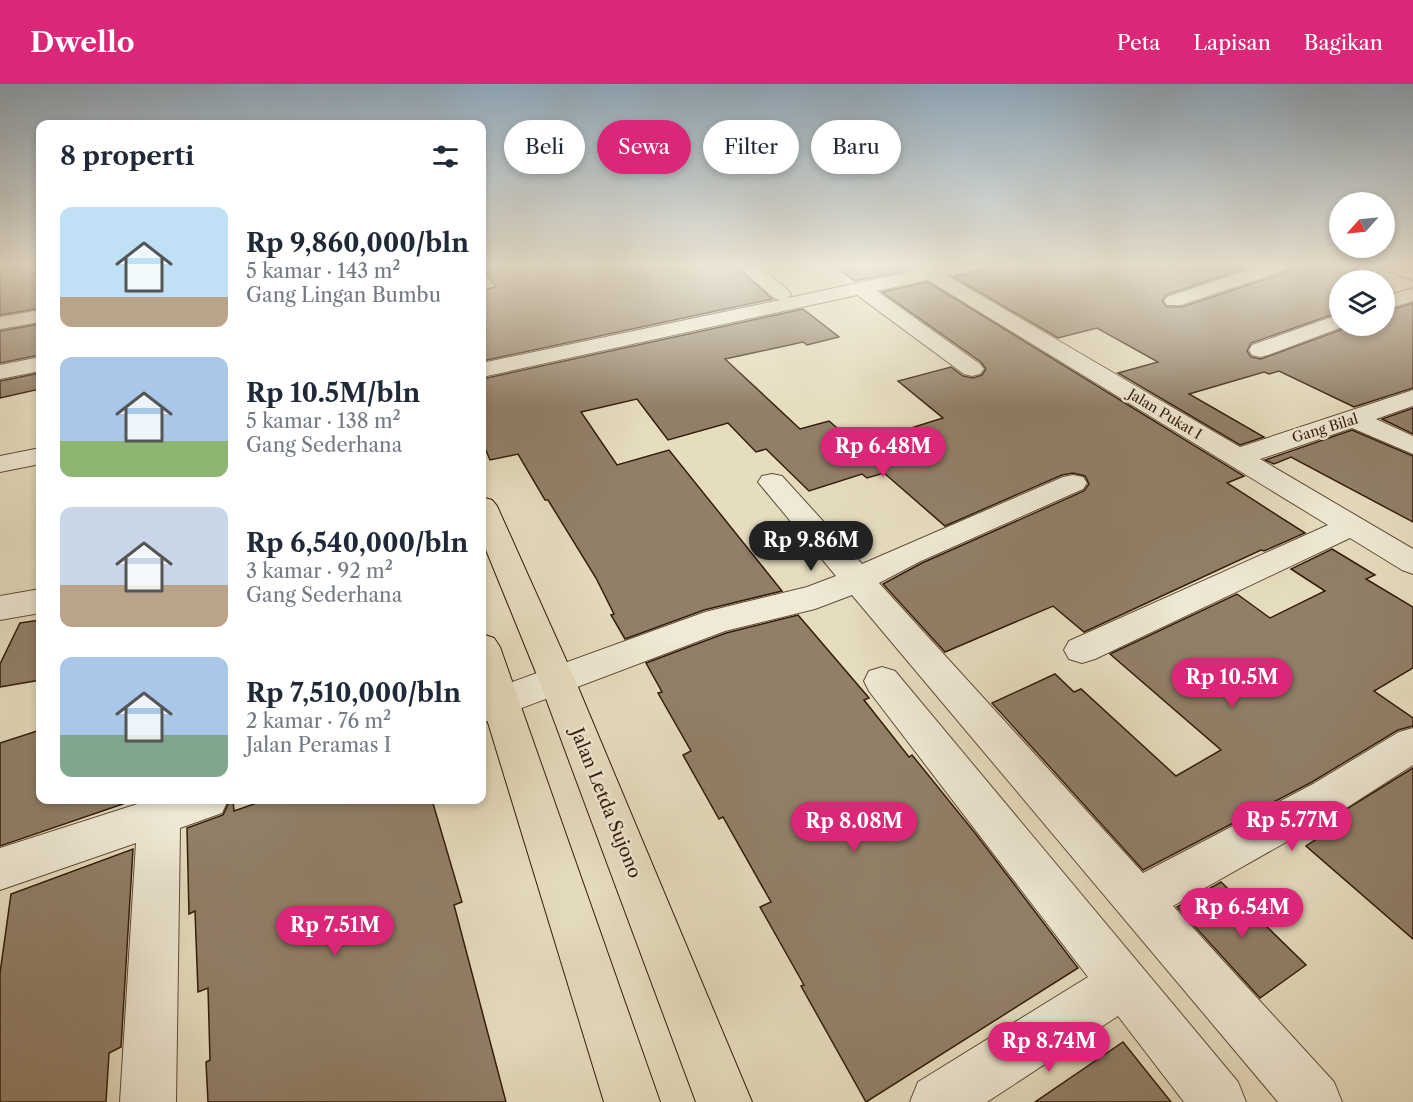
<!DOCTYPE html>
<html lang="id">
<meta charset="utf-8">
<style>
:root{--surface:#fff;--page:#f2f2f3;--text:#1f2937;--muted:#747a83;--accent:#db2777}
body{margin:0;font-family:"Libre Caslon Text",serif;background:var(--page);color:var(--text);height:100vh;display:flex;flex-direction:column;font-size:22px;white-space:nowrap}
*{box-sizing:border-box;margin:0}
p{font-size:20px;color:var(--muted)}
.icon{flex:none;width:33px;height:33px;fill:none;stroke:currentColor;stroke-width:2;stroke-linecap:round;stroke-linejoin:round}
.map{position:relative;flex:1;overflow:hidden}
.side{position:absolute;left:36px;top:36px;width:450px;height:684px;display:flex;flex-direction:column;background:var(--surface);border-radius:12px;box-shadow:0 3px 9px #0003}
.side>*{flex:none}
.guide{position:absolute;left:504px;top:36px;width:570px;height:54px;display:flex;gap:12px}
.needle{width:39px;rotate:243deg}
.tools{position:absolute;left:1329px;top:108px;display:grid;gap:12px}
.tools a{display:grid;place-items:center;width:66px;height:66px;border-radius:50%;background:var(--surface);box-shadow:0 3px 9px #0003;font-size:30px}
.price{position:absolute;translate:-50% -51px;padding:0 14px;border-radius:21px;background:var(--accent);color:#fff;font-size:20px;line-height:39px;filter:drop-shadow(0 2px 3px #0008)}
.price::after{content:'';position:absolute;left:50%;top:36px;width:18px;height:14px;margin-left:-9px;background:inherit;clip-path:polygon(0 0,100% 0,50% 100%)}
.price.on{background:#222;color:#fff}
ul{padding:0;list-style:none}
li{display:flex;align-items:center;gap:18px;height:150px;padding:0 24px}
li span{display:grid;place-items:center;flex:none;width:168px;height:120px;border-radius:12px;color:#555}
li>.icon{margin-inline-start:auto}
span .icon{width:72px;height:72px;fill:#fffc;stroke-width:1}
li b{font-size:26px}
h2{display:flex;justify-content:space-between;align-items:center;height:72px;padding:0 24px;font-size:26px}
.chip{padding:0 21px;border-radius:27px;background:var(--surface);box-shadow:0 3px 9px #0003;font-size:21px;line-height:54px}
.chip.on{background:var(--accent);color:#fff}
header{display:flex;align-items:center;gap:36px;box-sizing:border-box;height:84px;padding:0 30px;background:var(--accent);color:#fff}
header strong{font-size:28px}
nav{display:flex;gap:33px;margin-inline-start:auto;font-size:21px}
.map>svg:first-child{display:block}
</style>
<header>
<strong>Dwello</strong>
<nav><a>Peta</a><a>Lapisan</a><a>Bagikan</a></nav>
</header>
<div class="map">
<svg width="1413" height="1018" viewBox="0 0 1413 1018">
<rect width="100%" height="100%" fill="#e6ddbf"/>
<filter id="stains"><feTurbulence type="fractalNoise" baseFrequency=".00333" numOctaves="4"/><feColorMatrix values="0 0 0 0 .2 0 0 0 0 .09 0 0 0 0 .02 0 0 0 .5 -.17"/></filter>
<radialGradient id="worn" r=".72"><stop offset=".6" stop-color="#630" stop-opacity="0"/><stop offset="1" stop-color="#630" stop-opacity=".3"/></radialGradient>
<g fill="#918069" stroke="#341c0b" stroke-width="1.5">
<polygon points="0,180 40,180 40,224 0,231"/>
<polygon points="482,180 733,180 772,215 482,277 482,206 496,203 482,184"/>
<polygon points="831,180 906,180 910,186 855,197"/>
<polygon points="987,180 1258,180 1166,211 1162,217 1167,223 1182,223 1293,186 1296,180 1342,180 1383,196 1340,196 1340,228 1251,259 1247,267 1251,273 1261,275 1346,244 1347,242 1384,242 1384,228 1413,219 1413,304 1354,323 1279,287 1269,290 1264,288 1189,310 1264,353 1240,361 1118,289 1158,278 1097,244 1058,254 954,193 984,186"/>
<polygon points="928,198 1244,392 1227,399 1305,449 1264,467 1261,466 1084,548 1053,522 945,568 883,500 922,479 1084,407 1089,400 1085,392 1073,389 1062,391 945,442 884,389 867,394 862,390 809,407 766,365 756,368 728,339 668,356 637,315 581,328 617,381 669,366 782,507 704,526 625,555 611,531 614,530 596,494 548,416 545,416 518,370 490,376 482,357 482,295 803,225 839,253 807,261 803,258 725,275 800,345 829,337 857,361 943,334 898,297 951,283 963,292 973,294 982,291 986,285 981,278 882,208"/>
<polygon points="40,240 40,271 0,279 0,247"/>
<polygon points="40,289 40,305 0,314 0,297"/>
<polygon points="1413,324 1413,350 1382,335"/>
<polygon points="1352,346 1413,372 1413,438 1291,373 1274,380 1265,376"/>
<polygon points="1332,465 1375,491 1366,495 1413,523 1413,584 1374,607 1413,634 1413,642 1398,646 1312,698 1143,786 992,619 1055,590 1074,608 1081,605 1176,692 1221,666 1110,570 1237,510 1270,534 1325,507 1291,485"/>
<polygon points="798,531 869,614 864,616 909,673 912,671 975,749 1078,884 866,1018 801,902 804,901 760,823 771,818 723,733 719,735 683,671 691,667 658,609 662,608 646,579 726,549"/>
<polygon points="40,536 40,596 0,603 0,580 20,539"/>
<polygon points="40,646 40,716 123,716 123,720 0,762 0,659"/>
<polygon points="1413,684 1413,855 1306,762 1321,752 1314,745"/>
<polygon points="230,716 233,716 234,727 265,716 432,716 462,818 454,821 506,1018 208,1018 206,978 210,976 208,904 198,908 195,827 189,830 187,744 223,731"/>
<polygon points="133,765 121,963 109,969 106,1018 0,1018 0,889 11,810"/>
<polygon points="1221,798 1306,881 1260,914 1177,823"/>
<polygon points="1123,958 1171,1018 1035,1018"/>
</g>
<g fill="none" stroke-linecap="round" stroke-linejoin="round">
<g stroke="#604c38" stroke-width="2">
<g id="minor">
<polygon points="735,180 756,180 788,206 791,210 788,214 914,187 908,180 929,180 934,183 949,180 985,180 983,184 948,192 1240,363 1413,306 1413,322 1376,335 1413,352 1413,370 1352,344 1260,375 1413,465 1413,490 1402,486 1350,454 1095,575 1082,579 1069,575 1064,566 1069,557 1328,441 928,196 877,207 980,280 984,285 980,290 972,292 964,290 857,211 482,293 482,279 780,216 774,214"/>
<polygon points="1266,180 1294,180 1292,184 1181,221 1167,221 1164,217 1167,213"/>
<polygon points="1378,180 1405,180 1413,183 1413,196 1380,184"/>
<polygon points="1413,204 1413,217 1384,226 1384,213"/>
<polygon points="40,226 40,238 0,245 0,233"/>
<polygon points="1340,230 1340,242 1345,242 1268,271 1260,273 1252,271 1249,266 1252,261"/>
<polygon points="40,273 40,287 0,295 0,281"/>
<polygon points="40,364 40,380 0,388 0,372"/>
<polygon points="772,390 782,392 862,480 1063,393 1073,391 1083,393 1087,399 1083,405 921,477 879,499 1143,789 1313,700 1399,648 1413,644 1413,681 1343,726 1173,822 1334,998 1342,1018 1278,1018 852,511 815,525 725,547 482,639 482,609 705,528 807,503 836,492 758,398 762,392"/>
<polygon points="40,505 40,529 0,536 0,512"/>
<polygon points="882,583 895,587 1238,998 1246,1018 1184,1018 1118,932 987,1018 910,1018 918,998 1088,893 869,607 864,597 869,587"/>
<polygon points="150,716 228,716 222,729 180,744 176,1018 120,1018 136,759 0,806 0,764"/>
</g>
</g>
<g stroke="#341c0b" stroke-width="2">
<g id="highway">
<polygon points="482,413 492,416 497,422 575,596 752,1018 696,1018 539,596 482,456"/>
<polygon points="482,550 494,554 500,563 660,1018 604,1018 482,619"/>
</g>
</g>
<use href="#minor" fill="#efe9d5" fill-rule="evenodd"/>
<use href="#highway" fill="#e6ddbf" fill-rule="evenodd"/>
</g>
<linearGradient id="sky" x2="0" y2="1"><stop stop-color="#8faabf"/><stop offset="0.56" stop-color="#f4f0e2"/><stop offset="1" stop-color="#f4f0e2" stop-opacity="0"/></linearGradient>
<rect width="1413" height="323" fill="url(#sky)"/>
<g text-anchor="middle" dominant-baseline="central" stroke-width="5" stroke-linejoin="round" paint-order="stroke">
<g font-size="14" fill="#341c0b" stroke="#efe9d5">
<text transform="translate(1165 330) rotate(31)">Jalan Pukat I</text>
<text transform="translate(1325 344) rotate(-17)">Gang Bilal</text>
</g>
<g font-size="18" fill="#341c0b" stroke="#efe9d5">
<text transform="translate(606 719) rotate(68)">Jalan Letda Sujono</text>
</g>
</g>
<rect width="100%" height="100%" filter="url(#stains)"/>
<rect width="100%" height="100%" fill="url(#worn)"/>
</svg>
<div class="tools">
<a><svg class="needle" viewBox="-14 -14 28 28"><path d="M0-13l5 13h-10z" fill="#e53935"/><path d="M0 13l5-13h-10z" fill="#747a83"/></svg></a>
<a><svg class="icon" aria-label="layers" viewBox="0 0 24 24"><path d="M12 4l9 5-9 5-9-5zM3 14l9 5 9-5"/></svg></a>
</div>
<b class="price" style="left:883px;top:394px">Rp 6.48M</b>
<b class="price on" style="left:811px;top:488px">Rp 9.86M</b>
<b class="price" style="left:1232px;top:625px">Rp 10.5M</b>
<b class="price" style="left:1292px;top:768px">Rp 5.77M</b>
<b class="price" style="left:854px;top:769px">Rp 8.08M</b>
<b class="price" style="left:1242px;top:855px">Rp 6.54M</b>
<b class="price" style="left:335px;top:873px">Rp 7.51M</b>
<b class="price" style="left:1049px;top:989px">Rp 8.74M</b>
<div class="guide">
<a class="chip">Beli</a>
<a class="chip on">Sewa</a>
<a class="chip">Filter</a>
<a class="chip">Baru</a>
</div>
<section class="side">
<h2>8 properti<svg class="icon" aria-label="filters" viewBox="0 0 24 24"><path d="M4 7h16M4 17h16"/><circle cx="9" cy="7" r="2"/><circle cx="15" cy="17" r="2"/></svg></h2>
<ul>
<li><span style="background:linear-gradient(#bfe0f5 75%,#b9a48a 0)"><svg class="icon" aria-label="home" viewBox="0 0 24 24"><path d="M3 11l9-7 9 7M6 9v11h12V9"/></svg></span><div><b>Rp 9,860,000/bln</b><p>5 kamar · 143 m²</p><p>Gang Lingan Bumbu</p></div></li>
<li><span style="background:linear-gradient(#a9c7e8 70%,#8fb573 0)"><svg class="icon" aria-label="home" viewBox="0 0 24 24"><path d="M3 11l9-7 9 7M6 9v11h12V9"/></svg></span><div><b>Rp 10.5M/bln</b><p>5 kamar · 138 m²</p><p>Gang Sederhana</p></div></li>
<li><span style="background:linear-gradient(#c9d6e8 65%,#b9a48a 0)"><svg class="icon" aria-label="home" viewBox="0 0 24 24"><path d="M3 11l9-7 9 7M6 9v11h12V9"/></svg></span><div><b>Rp 6,540,000/bln</b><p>3 kamar · 92 m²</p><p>Gang Sederhana</p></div></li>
<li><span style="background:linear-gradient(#a9c7e8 65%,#7fa58c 0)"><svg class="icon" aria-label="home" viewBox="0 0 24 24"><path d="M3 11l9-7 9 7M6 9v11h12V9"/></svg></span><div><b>Rp 7,510,000/bln</b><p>2 kamar · 76 m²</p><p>Jalan Peramas I</p></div></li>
</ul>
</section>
</div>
